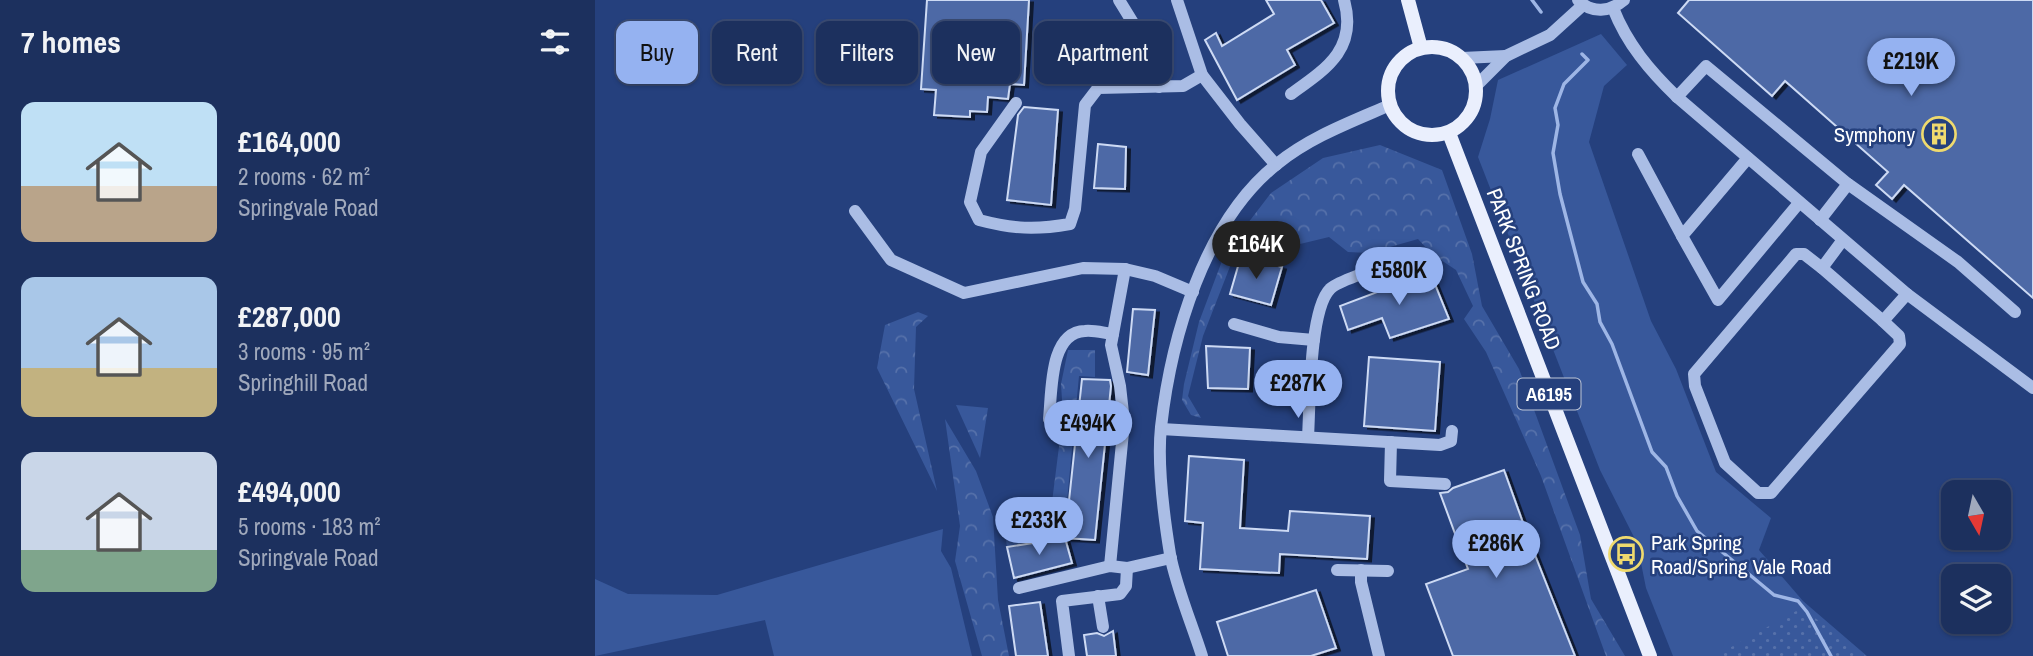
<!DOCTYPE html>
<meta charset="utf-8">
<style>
:root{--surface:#1c305e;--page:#253864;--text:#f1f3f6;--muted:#a0a9bc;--line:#3a4b73;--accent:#95b2f1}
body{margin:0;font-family:"Archivo Narrow",sans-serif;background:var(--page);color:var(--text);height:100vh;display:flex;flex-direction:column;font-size:26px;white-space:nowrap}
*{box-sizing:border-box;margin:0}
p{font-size:23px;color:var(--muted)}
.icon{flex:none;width:38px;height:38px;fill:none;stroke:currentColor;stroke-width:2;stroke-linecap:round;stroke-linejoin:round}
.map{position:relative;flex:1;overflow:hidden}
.side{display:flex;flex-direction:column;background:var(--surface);width:595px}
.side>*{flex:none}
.guide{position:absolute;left:21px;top:21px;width:665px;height:63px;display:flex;gap:14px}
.needle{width:46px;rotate:171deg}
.fabs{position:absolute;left:1346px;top:480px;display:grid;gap:14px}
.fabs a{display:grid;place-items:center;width:70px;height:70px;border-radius:14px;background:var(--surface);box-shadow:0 2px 5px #0004,0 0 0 2px var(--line);font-size:35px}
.price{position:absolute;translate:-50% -60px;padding:0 16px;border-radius:24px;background:var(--accent);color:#111;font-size:23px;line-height:46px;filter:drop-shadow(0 2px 4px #0008)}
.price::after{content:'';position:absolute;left:50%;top:42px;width:21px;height:16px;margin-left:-10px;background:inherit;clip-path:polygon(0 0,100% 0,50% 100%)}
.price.on{background:#222;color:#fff}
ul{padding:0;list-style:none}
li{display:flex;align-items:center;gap:21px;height:175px;padding:0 21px}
li span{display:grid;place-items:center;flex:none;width:196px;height:140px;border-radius:14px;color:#555}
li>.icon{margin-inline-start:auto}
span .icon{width:84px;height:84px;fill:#fffc;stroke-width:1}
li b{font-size:30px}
h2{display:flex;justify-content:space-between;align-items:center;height:84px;padding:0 21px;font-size:30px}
.pill{padding:0 24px;border-radius:14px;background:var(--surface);box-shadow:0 2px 5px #0004,0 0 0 2px var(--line);font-size:24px;line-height:63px}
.pill.on{background:var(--accent);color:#111}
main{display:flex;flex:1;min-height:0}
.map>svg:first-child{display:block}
</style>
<main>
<section class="side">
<h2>7 homes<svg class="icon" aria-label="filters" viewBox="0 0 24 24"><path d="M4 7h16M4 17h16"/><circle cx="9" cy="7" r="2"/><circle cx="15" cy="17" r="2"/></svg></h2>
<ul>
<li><span style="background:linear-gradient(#bfe0f5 60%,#b9a48a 0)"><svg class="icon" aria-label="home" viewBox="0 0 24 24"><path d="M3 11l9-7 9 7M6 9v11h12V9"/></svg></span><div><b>£164,000</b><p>2 rooms · 62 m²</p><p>Springvale Road</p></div></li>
<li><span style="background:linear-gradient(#a9c7e8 65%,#c2b280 0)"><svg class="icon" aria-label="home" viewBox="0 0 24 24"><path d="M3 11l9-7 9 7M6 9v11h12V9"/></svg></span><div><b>£287,000</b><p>3 rooms · 95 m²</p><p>Springhill Road</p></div></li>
<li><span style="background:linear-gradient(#c9d6e8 70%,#7fa58c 0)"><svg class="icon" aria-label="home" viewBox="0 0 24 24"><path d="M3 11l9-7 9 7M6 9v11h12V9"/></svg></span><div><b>£494,000</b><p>5 rooms · 183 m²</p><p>Springvale Road</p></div></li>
</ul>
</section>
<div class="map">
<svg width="1438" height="656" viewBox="0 0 1438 656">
<defs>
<pattern id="forest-crowns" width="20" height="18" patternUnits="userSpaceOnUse" patternTransform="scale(1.75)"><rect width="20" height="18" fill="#38589b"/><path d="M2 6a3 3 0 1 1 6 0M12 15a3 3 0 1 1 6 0" fill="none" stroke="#5671aa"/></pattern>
<pattern id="park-dots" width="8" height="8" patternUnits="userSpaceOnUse" patternTransform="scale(1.75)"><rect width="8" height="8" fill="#38589b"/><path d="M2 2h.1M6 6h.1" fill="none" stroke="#5671aa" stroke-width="1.8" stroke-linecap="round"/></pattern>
<filter id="shadow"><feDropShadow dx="4" dy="2.5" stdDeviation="0" flood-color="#0009"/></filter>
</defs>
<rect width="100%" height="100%" fill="#25407d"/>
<g fill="#38589b">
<polygon points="1006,34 1032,65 1009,86 994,142 1056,321 1081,369 1121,472 1176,518 1164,550 1208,601 1272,656 1078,656 1051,588 1042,543 1005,470 883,157 895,119 903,80"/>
<polygon points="348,529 346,551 356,568 377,656 179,656 170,620 0,656 0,579 33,594 122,595"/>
</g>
<g fill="url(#forest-crowns)">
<polygon points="785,145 847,170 877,254 887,306 924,369 985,535 996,599 1030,656 1011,656 946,476 891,352 869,319 878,306 861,270 837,254 823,239 774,253 753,252 734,237 676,251 643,246 608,336 593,396 606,418 596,415 587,400 589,384 604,322 630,253 676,193 728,158"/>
<polygon points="323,312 333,316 321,327 319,389 342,491 282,368 290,325"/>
<polygon points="473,350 500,350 500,377 484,376 469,532 412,547 409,524 443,526 455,518 468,415 466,384"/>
<polygon points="361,405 393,408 385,458"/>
<polygon points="350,419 381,471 398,517 403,600 414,656 387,656 360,561 365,526"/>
</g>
<polygon fill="url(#park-dots)" points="1203,610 1212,612 1271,656 1120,656"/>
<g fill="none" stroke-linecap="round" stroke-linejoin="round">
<g stroke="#9eb6e6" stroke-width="3.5">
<polyline points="937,0 946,12"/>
<polyline points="987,54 993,60 969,84 960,108 963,125 958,153 965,194 988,282 1002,304 1005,322 1017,344 1057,452 1071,467 1082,496 1102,531 1179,595 1203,601 1212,612 1236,656"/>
</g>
</g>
<g fill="#4d69a6" stroke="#cddaf4" stroke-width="2" filter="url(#shadow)">
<polygon points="332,0 434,0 429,85 415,84 413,99 393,97 392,112 375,111 375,117 339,115 341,90 326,89"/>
<polygon points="671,0 726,0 739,23 692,50 700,65 642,100 610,40 621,33 627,46 679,14"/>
<polygon points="1094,0 1438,0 1438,298 1309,185 1297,199 1281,185 1293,172 1190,81 1177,96 1083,13"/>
<polygon points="525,43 548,67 536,78 523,79 504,61"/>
<polygon points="429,107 463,110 456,205 412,200 423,115"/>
<polygon points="503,144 531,147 530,189 499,188"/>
<polygon points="646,256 687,267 676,305 635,294"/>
<polygon points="835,272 854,319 795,338 787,318 753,330 745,306"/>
<polygon points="538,309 560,310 553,375 532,372"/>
<polygon points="611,346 655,348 653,389 613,388"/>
<polygon points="774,357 845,362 840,431 769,426"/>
<polygon points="487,379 515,380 516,386 500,540 470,538"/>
<polygon points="594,456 649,460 645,528 693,531 695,511 775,516 772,559 685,554 684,573 605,569 608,523 590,521"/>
<polygon points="909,470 936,545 980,656 858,656 831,584 873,569 845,493 853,492 858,488"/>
<polygon points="470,538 477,563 419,578 412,547"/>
<polygon points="721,590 741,648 716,656 633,656 622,622"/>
<polygon points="445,602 453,656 421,656 414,606"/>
<polygon points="518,631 521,656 492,656 489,635 502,633 509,636"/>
</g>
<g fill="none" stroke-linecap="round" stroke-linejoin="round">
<g stroke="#aabde5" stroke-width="12">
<polyline points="524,0 551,44 564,87"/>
<polyline points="582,0 607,75 645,124 681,165"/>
<path d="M983,0C997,14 1015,12 1029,0"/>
<path d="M1018,8C1032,44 1055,71 1082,97L1312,294L1438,388"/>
<polyline points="867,58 911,56"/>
<polyline points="881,86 911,56 955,35 988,5"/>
<path d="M696,94C731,69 763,49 749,0"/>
<polyline points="1082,97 1111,66 1253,184 1363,262 1420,312"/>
<path d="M421,103L386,152L375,202L384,220C418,229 441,230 475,224L480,209L490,105L503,88L588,86L607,75"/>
<polyline points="1043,154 1087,236"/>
<polyline points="1153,158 1087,236 1123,300 1204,203"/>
<polyline points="260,211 296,260 369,293 488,268 530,269 560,276 598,292"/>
<polyline points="1225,220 1253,184"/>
<polyline points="1247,241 1227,268 1288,321 1312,294"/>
<polyline points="1227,268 1209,254 1201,254 1099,374 1100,386 1130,463 1163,493 1176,493 1305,344 1304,336 1288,321"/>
<polyline points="639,324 684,337 719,340"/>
<path d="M454,419C457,392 454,332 490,331C499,330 509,333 518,334"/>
<polyline points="566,429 845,445 856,441 857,431"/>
<path d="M713,437C715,406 714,310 735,289C744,279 809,260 825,255"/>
<polyline points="796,442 795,481 850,484"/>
<polyline points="515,566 529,422 525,386 516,345 530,269"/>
<polyline points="742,570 793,571"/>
<polyline points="766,570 766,582 784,656"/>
<polyline points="424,588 515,566 532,568 576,558"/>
<polyline points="503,596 508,627"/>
<polyline points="474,656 467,601 525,594 531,586 532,568"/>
<path d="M607,656C597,624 581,587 575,554C569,517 562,464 566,427C576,338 609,222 682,164C715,137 756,122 795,105"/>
</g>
<g stroke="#eaeffd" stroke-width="14">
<polyline points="813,0 826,48"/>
<circle cx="837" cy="91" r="44"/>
<polyline points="854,133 1055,656"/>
</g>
</g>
<defs>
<g id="building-ring" transform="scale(1.75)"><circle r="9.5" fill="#25407d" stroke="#efda6e" stroke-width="1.5"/><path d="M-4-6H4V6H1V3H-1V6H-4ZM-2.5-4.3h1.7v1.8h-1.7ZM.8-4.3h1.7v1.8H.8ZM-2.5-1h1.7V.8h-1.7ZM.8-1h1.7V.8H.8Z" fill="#efda6e"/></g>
<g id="bus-ring" transform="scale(1.75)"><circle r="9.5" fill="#25407d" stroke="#efda6e" stroke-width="1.5"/><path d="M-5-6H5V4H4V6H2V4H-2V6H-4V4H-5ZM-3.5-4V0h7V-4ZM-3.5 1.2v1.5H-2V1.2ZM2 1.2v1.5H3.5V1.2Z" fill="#efda6e"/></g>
</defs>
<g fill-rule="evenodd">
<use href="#building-ring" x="1344" y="134"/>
<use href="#bus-ring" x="1031" y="554"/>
</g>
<g text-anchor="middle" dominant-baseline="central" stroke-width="5" stroke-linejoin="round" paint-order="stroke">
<rect fill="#25407d" stroke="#bec6d8" stroke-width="2" x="922.5" y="378.5" width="63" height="31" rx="5"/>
<g font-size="19" font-weight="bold" fill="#fff">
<text x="954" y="394">A6195</text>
</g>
<g font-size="21" fill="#fff" stroke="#25407d" text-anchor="end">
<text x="1320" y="134">Symphony</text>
<text x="1056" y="542" text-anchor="start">Park Spring<tspan x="1056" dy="24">Road/Spring Vale Road</tspan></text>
</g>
<g font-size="21" fill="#fff" stroke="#25407d">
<text transform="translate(929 269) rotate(69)">PARK SPRING ROAD</text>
</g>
</g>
</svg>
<div class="fabs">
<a><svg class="needle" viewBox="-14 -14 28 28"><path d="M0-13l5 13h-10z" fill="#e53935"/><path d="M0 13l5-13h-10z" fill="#a0a9bc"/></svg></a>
<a><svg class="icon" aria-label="layers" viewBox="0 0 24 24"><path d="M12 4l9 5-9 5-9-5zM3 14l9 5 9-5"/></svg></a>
</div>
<b class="price" style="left:1316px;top:98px">£219K</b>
<b class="price on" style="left:661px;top:281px">£164K</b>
<b class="price" style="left:804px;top:307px">£580K</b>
<b class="price" style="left:703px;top:420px">£287K</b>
<b class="price" style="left:493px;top:460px">£494K</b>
<b class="price" style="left:444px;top:557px">£233K</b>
<b class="price" style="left:901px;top:580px">£286K</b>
<div class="guide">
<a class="pill on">Buy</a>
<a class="pill">Rent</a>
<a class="pill">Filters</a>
<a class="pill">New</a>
<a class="pill">Apartment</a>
</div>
</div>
</main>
